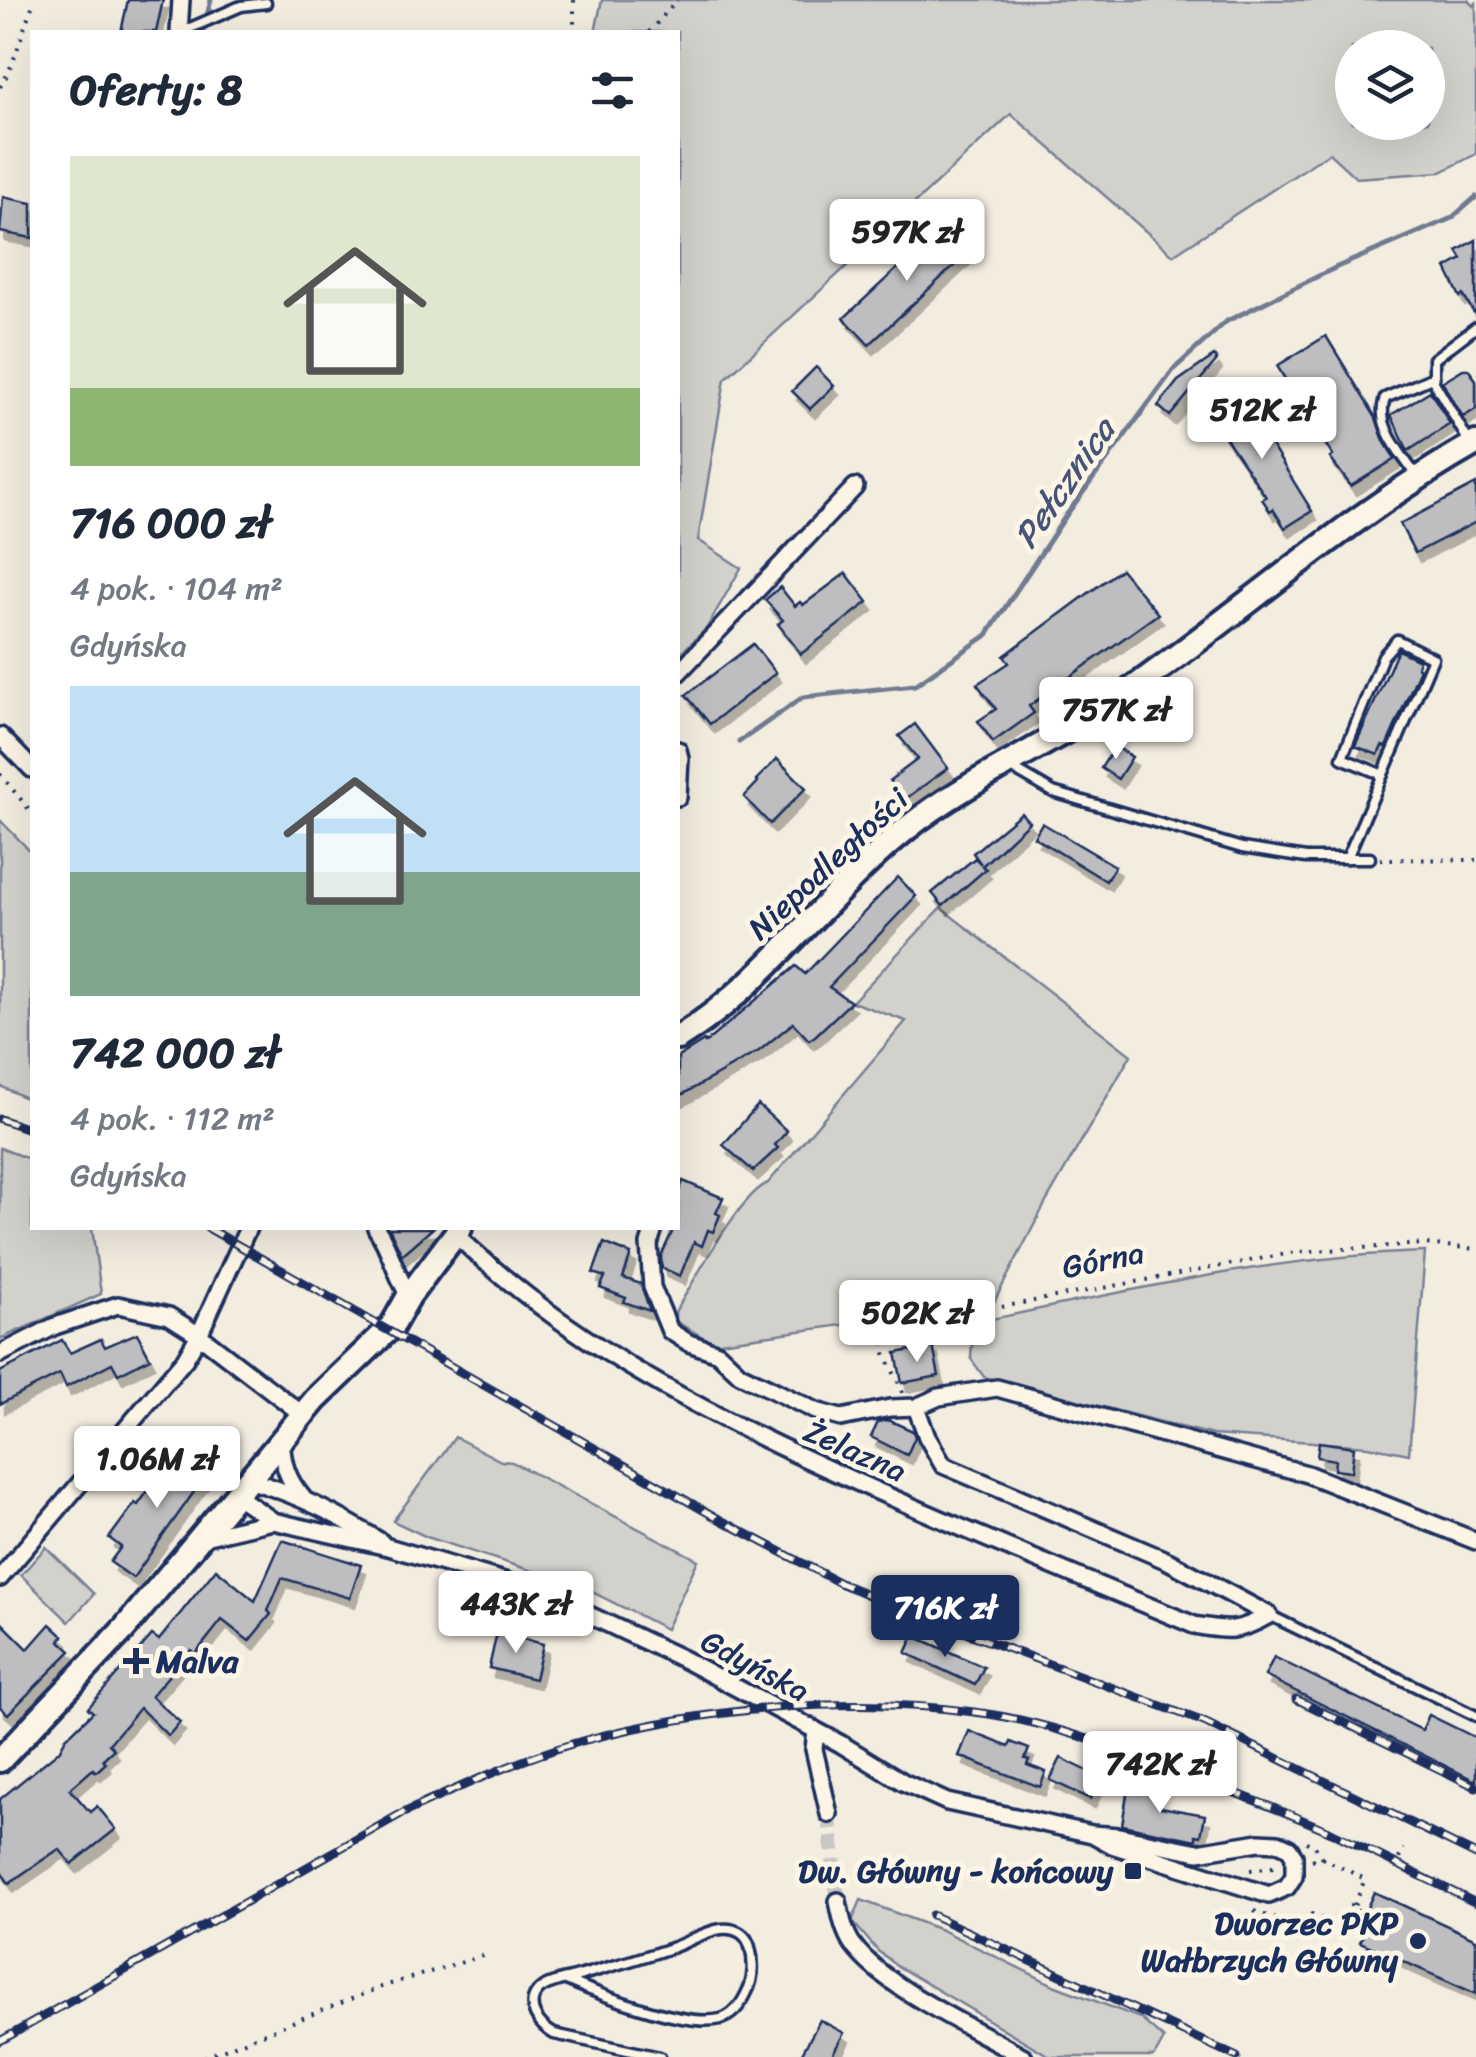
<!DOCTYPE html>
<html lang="pl">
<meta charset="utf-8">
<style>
:root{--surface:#fff;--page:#f2f2f3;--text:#1f2937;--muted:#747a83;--accent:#1b2f5e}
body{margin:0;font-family:Sriracha,sans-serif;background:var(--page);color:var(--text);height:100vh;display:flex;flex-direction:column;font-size:38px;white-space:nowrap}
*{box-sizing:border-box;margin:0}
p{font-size:32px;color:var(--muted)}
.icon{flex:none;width:55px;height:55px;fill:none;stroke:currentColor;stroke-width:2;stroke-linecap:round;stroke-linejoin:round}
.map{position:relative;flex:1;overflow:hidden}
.panel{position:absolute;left:30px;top:30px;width:650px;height:1200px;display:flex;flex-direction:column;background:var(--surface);border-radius:0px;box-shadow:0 10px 40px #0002}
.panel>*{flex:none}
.buttons{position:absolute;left:1335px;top:30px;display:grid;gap:20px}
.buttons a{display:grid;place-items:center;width:110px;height:110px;border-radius:50%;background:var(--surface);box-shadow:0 10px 40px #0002;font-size:50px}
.price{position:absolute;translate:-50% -85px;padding:0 22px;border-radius:10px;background:#fff;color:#222;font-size:32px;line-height:65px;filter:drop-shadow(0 2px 5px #0008)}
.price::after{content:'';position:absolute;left:50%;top:60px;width:30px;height:22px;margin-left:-15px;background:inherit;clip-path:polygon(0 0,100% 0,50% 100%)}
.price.current{background:var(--accent);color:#fff}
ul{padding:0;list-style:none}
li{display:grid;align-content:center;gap:20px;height:530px;padding:0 40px}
li span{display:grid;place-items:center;height:310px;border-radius:0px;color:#555}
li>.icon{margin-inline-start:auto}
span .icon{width:180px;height:180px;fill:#fffc;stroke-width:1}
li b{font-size:42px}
h2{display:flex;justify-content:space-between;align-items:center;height:120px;padding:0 40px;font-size:42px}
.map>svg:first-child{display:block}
</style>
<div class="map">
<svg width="1476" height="2057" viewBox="0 0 1476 2057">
<defs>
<filter id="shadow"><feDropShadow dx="5" dy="9" stdDeviation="0" flood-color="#0004"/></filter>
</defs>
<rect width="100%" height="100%" fill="#f3ede0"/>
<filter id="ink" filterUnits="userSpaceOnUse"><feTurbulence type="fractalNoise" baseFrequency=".01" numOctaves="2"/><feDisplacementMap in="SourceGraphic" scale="20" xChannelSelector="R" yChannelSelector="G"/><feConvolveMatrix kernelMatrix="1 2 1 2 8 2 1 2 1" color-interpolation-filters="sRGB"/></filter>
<g filter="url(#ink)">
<g fill="#d3d1cc" stroke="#778095" stroke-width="2.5" fill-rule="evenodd">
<path d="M602,0H1468L1473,6L1476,3V154L1441,172L1356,178L1329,153L1173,255L1011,114L725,379L698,540L741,568L706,629L678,656V32H595ZM1352,48H1428V122H1352Z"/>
<polygon points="0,820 32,853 32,1101 0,1086"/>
<path d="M941,908L1131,1055L1046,1202L993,1304L713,1343L677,1322L675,1312C694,1282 739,1195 768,1183L906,1021L852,1002Z"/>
<polygon points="0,1148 32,1160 32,1228 92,1228 101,1294 0,1339"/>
<path d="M1425,1252L1409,1454L1368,1446L1213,1435L984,1377L971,1359L973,1323C1122,1292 1272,1256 1425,1252Z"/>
<polygon points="455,1437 501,1461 512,1462 698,1560 666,1629 582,1587 427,1537 393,1521"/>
<polygon points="46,1547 94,1594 69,1622 21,1575"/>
<polygon points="861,1900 941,1930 1056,1986 1140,2018 1164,2039 1154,2057 1051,2057 899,1967 878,1951 852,1921"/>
</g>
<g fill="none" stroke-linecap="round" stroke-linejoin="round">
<g stroke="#707a91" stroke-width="5">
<polyline points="203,32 211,0"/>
<polyline points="739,742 803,697 915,685 987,635 1067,514 1174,369 1227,321 1337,267 1452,218 1476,197"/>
</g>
</g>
<g fill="#bebec0" stroke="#1b2f5e" stroke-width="2.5" filter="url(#shadow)">
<polygon points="128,0 163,0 156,32 121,32"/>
<polygon points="3,197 32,203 32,238 0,232"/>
<polygon points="945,224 970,251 869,345 844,318"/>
<polygon points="1476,240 1476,316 1463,295 1460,297 1446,268 1462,259 1457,251"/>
<polygon points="1326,336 1376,418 1384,441 1395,459 1351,486 1330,458 1333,456 1277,366"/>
<polygon points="1214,356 1217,360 1170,416 1158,406 1178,381"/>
<polygon points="816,367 834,386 810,409 792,391"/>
<polygon points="1463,369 1468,369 1476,380 1476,409 1463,417 1442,382"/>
<polygon points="1430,391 1450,424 1408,451 1391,415"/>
<polygon points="1240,395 1312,511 1285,528 1273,509 1270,511 1262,499 1266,497 1217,425 1220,424 1213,412"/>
<polygon points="1476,484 1476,522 1415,553 1400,524"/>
<polygon points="1121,569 1158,614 1029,706 1034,713 993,742 978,721 996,709 977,684 1009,663 1004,656"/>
<polygon points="846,573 868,602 801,654 778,624 783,620 765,600 780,587 795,606 800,602 803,605"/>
<polygon points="753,644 776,673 710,724 686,695"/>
<polygon points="1398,650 1419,660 1417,667 1420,669 1386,747 1382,746 1378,755 1355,746"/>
<polygon points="915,724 948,768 904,800 890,780 918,759 899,736"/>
<polygon points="1115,746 1132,757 1118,779 1101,768"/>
<polygon points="777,759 806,788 770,824 744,797 758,782 756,780"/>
<polygon points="1021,813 1029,822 982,866 986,869 943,906 932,893 975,858 981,864 973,853"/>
<polygon points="1042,823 1115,866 1106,881 1034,837"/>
<polygon points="898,877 916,896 829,987 851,1002 815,1036 809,1040 793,1023 759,1051 678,1097 678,1057 704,1041 705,1043 796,966 805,974"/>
<polygon points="758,1105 787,1131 775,1145 778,1148 753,1171 723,1145"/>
<polygon points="683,1181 723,1198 716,1213 720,1215 713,1232 708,1230 702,1246 694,1242 680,1276 662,1268 661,1256 674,1228 678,1228 678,1194"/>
<polygon points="389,1228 433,1228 402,1255"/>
<polygon points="604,1243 631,1254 623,1278 641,1284 650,1311 624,1302 626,1298 600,1288 605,1277 593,1273"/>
<polygon points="137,1333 150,1358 118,1374 112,1363 66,1387 60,1374 0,1404 0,1372 62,1340 70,1353 101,1339 105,1347"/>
<polygon points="933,1346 939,1376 902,1383 896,1353"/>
<polygon points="888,1420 913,1431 915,1437 907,1455 871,1437 878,1422"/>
<polygon points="1319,1442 1354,1447 1351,1472 1334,1470 1335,1460 1317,1457"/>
<polygon points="179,1446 211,1468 133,1578 110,1562 121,1547 109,1538 135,1503 138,1505"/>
<polygon points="282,1540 361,1565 350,1598 282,1578 268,1611 271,1614 249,1641 222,1620 195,1654 191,1650 151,1696 180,1722 168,1736 140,1708 109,1744 114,1749 103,1759 106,1763 96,1772 93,1769 70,1789 90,1812 97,1806 116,1829 72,1864 59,1849 9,1883 0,1871 0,1799 59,1751 66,1738 93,1712 88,1708 152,1635 159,1640 216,1569 255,1601"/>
<polygon points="0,1621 28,1649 50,1624 63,1636 60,1641 71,1651 8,1714 0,1707"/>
<polygon points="497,1632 543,1644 535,1679 489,1668"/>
<polygon points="914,1636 984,1667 975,1685 906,1653"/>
<polygon points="1274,1657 1422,1730 1429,1715 1476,1738 1476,1781 1265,1676"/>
<polygon points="969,1731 1009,1747 1011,1742 1029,1749 1025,1759 1029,1760 1027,1765 1046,1772 1040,1787 959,1756"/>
<polygon points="1061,1758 1100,1777 1090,1799 1050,1780"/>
<polygon points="1128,1788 1153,1792 1152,1797 1161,1799 1160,1807 1205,1815 1201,1836 1196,1835 1196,1840 1122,1825"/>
<polygon points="1374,1892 1476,1939 1476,1994 1360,1942 1367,1928 1360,1923"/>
<polygon points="820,2020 844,2033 831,2057 800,2057"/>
</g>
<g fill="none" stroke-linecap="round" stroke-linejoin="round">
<polyline stroke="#c8c7c6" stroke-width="15" stroke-dasharray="15 8" stroke-linecap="butt" points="829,1814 838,1901"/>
<g stroke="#1b2f5e" stroke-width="15">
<g id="service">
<polyline points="181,32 241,6 266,3"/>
<polyline points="1469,442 1434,382 1434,359 1476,327"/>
<path d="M1415,474C1400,452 1375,425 1385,398L1434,377"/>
<polyline points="1010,767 1053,792 1242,848 1306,858 1370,858"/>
<polyline points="1347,858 1433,658 1397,640 1383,656 1342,758 1383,775"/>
<polyline points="1269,1615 1476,1716"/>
<path d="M566,1980C601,1995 685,2028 721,2019C734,2015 742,2003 747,1992C754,1979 754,1961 750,1947C747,1934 735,1927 721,1929C705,1931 687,1943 671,1948C642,1958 612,1966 582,1975C570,1979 548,1981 539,1990C523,2006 540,2026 554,2034L660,2057"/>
</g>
</g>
<g stroke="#1b2f5e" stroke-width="22">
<g id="minor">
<polyline points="179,32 181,0"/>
<polyline points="678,673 855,487"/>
<polyline points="0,736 32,769"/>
<polyline points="678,750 680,758 678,797"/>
<path d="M376,1228C391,1249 395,1274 409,1296"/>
<polyline points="654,1228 649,1244 652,1287 670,1331 689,1343 718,1353 740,1374 816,1411 841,1418 890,1408 916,1407 939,1397 997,1388 1307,1474 1476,1541"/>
<path d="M455,1234C572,1346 713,1418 859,1483C970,1533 1082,1578 1194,1625C1229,1631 1238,1633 1269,1615"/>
<polyline points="0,1354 55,1326 118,1305 169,1316 199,1335 302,1414"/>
<polyline points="916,1407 927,1437 943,1465 1168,1561 1269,1615"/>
<path d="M281,1440C283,1465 287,1479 303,1498"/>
<path d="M248,1480C295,1493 339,1515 381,1542"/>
<polyline points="236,1495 273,1521 388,1547 538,1591 683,1659 841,1744 903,1782 947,1802 1092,1834 1119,1836 1198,1852 1259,1842 1278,1843 1289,1848 1294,1856 1294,1876 1287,1887 1269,1895 1112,1845 1094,1835"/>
<polyline points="200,1538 273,1521"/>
<polyline points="0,1578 185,1359 199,1335 248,1228"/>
<polyline points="816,1731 814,1749 829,1814"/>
<path d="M838,1901C841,1916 844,1932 853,1945C885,1989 976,2029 1024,2057"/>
</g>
</g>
<g stroke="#1b2f5e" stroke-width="30">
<g id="secondary">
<path d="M678,1038C766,983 826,894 906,829C973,776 1055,743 1125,694C1244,610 1349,515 1476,443"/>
<polyline points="0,1760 124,1629 316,1399 392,1326 409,1296 460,1228"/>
</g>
</g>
<g stroke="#1b2f5e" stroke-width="4" stroke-dasharray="2.5 8" stroke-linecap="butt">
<polyline points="574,0 574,32"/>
<polyline points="649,32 677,0"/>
<path d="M0,87C17,61 22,28 35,0"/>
<polyline points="0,774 32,813"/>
<polyline points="1380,859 1476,860"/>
<polyline points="903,1393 884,1351 883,1329 1297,1252 1425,1244 1476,1249"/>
<polyline points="1306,1842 1314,1845 1322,1858 1310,1860"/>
<polyline points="1322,1858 1365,1879 1353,1909 1349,1901"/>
<polyline points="1394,1868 1404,1849"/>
<polyline points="1250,1870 1281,1866"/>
<polyline points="1254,1911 1296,1926 1312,1914 1345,1929 1353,1909 1364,1914"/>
<polyline points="204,2057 384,1986 489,1954"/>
</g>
<use href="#service" stroke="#fcf5e5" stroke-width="8"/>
<use href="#minor" stroke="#fcf5e5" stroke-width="15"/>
<use href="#secondary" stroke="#fcf5e5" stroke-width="22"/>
<g stroke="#1b2f5e" stroke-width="9">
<g id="rail">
<polyline points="0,1119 32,1130"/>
<polyline points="208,1228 719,1519 840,1583 905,1610 1204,1722 1476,1855"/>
<polyline points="1296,1699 1476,1787"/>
<polyline points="932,1915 1237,2057"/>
<path d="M0,2041L399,1815C459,1787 519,1759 582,1741C703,1708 849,1695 974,1712C1039,1720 1102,1743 1163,1766C1220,1787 1278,1808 1333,1833C1381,1856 1428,1880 1476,1903"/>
</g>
</g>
<use href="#rail" stroke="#fcf5e5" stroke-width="5" stroke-dasharray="15" stroke-linecap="butt"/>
</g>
</g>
<g fill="#1b2f5e" stroke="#fcf5e5" stroke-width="4">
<path d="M131 1646h10v10h10v10h-10v10h-10v-10h-10v-10h10z"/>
<rect x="1123" y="1861" width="20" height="20" rx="5"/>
<circle cx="1418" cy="1941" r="10"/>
</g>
<g text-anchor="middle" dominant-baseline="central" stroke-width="10" stroke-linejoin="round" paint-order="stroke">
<g font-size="32" fill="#1b2f5e" stroke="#fcf5e5">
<text transform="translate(828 864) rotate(-43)">Niepodległości</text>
<text transform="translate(1103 1260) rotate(-11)">Górna</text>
<text transform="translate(855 1451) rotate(24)">Żelazna</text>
<text transform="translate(755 1666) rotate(28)">Gdyńska</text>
</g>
<g font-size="32" font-weight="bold" fill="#1b2f5e" stroke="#fcf5e5" text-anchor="end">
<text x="156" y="1661" text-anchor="start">Malva</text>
<text x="1113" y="1871">Dw. Główny - końcowy</text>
<text x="1398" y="1923">Dworzec PKP<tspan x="1398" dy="37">Wałbrzych Główny</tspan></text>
</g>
<g font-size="35" font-style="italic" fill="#465478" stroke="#fcf5e5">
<text transform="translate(1064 483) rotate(-55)">Pełcznica</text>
</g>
</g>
</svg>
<div class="buttons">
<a><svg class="icon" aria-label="layers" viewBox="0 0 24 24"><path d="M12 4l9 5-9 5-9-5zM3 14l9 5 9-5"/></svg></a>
</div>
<b class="price" style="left:907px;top:284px">597K zł</b>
<b class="price" style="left:1262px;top:462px">512K zł</b>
<b class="price" style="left:1116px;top:762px">757K zł</b>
<b class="price" style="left:917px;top:1365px">502K zł</b>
<b class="price" style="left:157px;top:1511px">1.06M zł</b>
<b class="price" style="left:516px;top:1656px">443K zł</b>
<b class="price current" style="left:945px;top:1660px">716K zł</b>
<b class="price" style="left:1160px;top:1816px">742K zł</b>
<section class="panel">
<h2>Oferty: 8<svg class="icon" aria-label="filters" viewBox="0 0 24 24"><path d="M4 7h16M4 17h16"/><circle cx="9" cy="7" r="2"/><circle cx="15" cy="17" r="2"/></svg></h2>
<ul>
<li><span style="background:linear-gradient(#dfe7d0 75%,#8fb573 0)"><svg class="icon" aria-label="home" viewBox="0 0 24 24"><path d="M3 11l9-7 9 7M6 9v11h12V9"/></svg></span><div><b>716 000 zł</b><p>4 pok. · 104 m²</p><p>Gdyńska</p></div></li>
<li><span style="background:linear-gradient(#bfe0f5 60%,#7fa58c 0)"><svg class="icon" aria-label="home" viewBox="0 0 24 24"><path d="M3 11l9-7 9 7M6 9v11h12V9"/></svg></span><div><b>742 000 zł</b><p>4 pok. · 112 m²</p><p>Gdyńska</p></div></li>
</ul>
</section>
</div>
